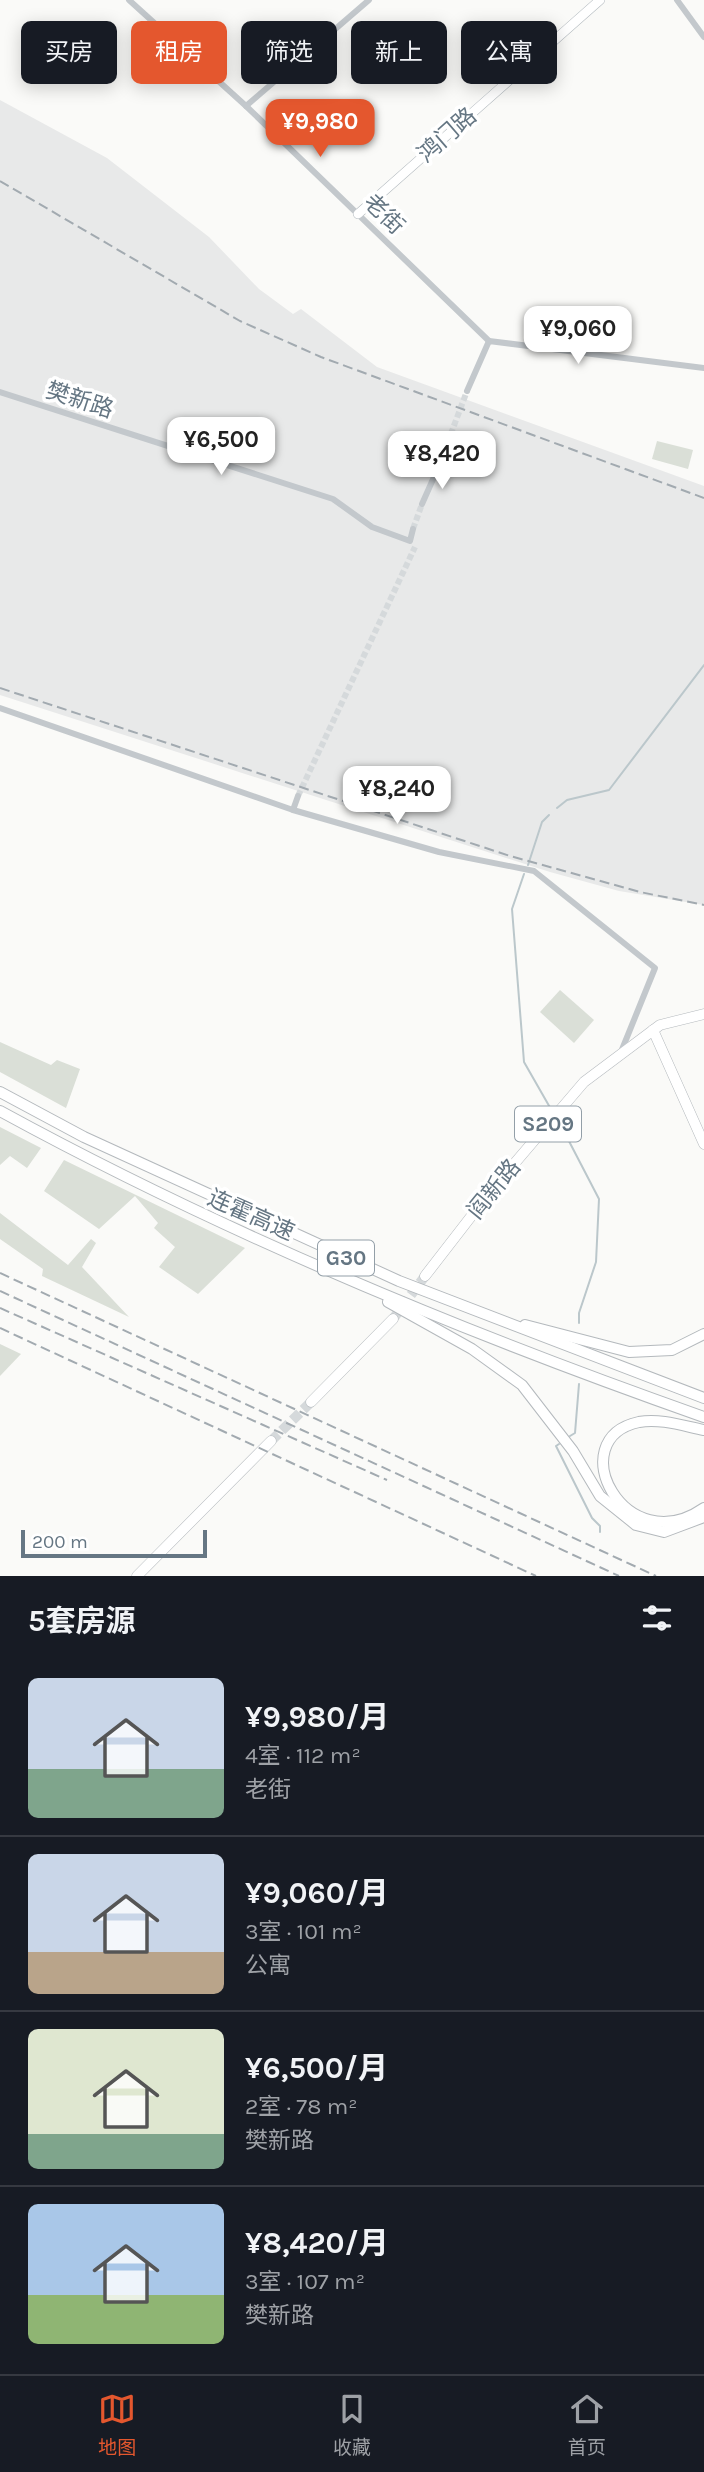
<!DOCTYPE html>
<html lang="zh">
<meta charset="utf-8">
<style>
:root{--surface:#171b24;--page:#242831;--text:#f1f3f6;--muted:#9ea1a6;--line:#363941;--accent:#e4572e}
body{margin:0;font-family:Karla,"Noto Sans SC",sans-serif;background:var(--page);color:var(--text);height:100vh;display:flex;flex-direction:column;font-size:26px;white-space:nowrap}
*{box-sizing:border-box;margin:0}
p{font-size:23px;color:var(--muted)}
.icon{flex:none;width:38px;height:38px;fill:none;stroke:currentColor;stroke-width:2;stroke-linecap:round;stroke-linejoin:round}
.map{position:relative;height:1576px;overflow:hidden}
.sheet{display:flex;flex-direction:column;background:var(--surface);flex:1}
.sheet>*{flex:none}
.guide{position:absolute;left:21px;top:21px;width:663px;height:63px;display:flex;gap:14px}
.scale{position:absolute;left:21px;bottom:18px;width:186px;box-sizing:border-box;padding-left:7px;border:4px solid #657683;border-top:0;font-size:19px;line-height:24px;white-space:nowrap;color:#657683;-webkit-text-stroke:5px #fff;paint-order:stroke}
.price{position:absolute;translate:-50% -60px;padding:0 16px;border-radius:14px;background:#fff;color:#222;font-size:23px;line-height:46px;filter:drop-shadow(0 2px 4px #0008)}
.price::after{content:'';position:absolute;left:50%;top:42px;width:21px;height:16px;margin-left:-10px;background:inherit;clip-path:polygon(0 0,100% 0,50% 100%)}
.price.on{background:var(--accent);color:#fff}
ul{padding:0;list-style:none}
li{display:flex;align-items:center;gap:21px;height:175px;padding:0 28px}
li+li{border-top:2px solid var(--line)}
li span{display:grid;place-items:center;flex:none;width:196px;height:140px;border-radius:10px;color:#555}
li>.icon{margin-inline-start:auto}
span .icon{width:84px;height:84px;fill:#fffc;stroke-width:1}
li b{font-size:30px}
h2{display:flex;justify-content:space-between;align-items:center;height:84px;padding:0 28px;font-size:30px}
.chip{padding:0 24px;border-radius:10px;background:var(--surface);box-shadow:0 4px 18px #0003;font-size:24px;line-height:63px}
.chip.on{background:var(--accent);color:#fff}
.dock{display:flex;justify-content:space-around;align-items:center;height:98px;border-top:2px solid var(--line);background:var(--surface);font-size:19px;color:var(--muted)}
.dock a{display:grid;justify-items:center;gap:4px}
.dock .on{color:var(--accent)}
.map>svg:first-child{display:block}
</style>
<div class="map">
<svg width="704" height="1576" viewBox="0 0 704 1576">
<rect width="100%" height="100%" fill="#fafaf8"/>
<polygon fill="#e8e9e9" points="0,100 107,158 209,237 259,289 293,314 301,309 377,367 704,486 704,905 619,891 550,872 0,695"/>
<g fill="#dadfd7">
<polygon points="657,441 693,450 688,469 652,459"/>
<polygon points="560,990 594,1020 574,1043 540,1012"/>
<polygon points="0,1042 51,1065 57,1060 80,1069 66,1108 0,1072"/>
<polygon points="0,1127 41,1148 27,1168 10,1156 0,1165"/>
<polygon points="64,1160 245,1248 198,1294 159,1267 175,1247 154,1228 158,1223 135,1196 99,1229 44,1191"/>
<polygon points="0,1213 68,1265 91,1239 96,1243 82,1267 129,1317 42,1276 43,1269 0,1239"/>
<polygon points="0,1344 21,1354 0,1376"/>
</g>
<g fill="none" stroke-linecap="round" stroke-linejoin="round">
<g stroke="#bbc7cb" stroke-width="2">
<polyline points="557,808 567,800 609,790 704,665"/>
<polyline points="528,865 542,822 549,815"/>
<polyline points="524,874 512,909 524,1062 552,1111"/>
<polyline points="558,1120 599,1199 596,1262 579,1313 579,1323"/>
<polyline points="570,1436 575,1433 579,1384"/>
<polyline points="559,1444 556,1446 592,1518 600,1526 600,1532"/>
</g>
<g stroke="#d5d9db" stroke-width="6" stroke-dasharray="6 3" stroke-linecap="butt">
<polyline points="438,468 467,391"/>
<polyline points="413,529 422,504"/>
<polyline points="298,796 415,547"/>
</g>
<g stroke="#d5d9db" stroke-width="10" stroke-dasharray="10 5" stroke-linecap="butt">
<polyline points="393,1319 425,1276"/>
<polyline points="271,1441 311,1402"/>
</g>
<g stroke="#b3babf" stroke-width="10">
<polyline id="secondary" points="358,214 600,0"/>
</g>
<g stroke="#b5babe" stroke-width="11">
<g id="primary">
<polyline points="653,1030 704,1144"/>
<polyline points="425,1276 490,1192 584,1082 660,1025 704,1014"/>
<polyline points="311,1402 393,1319"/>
<polyline points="137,1576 271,1441"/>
</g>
</g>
<g stroke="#b4b9bd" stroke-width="12">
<g id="highway">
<polyline points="0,1092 84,1137 399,1281 704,1398"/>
<path d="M0,1111C225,1234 462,1332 704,1417"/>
<polyline points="388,1302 472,1349 522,1385 573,1451 600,1496 636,1525 664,1532 704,1517"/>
<polyline points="525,1325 629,1352 672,1350 704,1334"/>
<path d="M704,1430C684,1426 660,1418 639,1422C560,1439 625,1563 704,1508"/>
</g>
</g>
<g stroke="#c3c8cc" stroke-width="6">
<polyline points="129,0 246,106 489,341"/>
<polyline points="677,0 704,37"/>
<polyline points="246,106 369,0"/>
<polyline points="467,391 489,341 704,368"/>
<polyline points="0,392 333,499 372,527 410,541 413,529"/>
<polyline points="422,504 438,468"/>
<polyline points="0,708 293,810 439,852 534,871 655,968 621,1052"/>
<polyline points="293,810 298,796"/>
</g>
<use href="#secondary" stroke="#fff" stroke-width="9"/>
<use href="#primary" stroke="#fff" stroke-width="10"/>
<use href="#highway" stroke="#fff" stroke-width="10"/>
<g stroke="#a2aab0" stroke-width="2" stroke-dasharray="10 5" stroke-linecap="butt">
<polyline points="0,181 240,321 321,357 704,498"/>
<polyline points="0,688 510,856 640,892 704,905"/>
<polyline points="0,1273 656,1576"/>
<polyline points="0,1291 619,1576"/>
<polyline points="0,1308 387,1480"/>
<polyline points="0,1328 536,1576"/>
</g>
</g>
<g text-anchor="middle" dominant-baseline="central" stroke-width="7" stroke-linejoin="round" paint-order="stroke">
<g fill="#fff" stroke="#939fa8" stroke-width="2">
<rect x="515" y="1106.5" width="66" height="35" rx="5"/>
<rect x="318" y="1240.5" width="56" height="35" rx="5"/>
</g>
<g font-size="21" font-weight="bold" fill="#657683">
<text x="548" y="1124">S209</text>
<text x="346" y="1258">G30</text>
</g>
<g font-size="23" fill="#657683" stroke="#fff">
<text transform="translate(447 135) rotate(-41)">鸿门路</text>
<text transform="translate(384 214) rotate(44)">老街</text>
<text transform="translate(80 400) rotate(18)">樊新路</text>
<text transform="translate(494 1189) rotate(-51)">阎新路</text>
<text transform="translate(251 1215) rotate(24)">连霍高速</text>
</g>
</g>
</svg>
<div class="scale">200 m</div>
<b class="price on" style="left:320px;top:159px">¥9,980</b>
<b class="price" style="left:578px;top:366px">¥9,060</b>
<b class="price" style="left:221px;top:477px">¥6,500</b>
<b class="price" style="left:442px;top:491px">¥8,420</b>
<b class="price" style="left:397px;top:826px">¥8,240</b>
<div class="guide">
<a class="chip">买房</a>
<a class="chip on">租房</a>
<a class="chip">筛选</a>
<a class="chip">新上</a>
<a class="chip">公寓</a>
</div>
</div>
<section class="sheet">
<h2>5套房源<svg class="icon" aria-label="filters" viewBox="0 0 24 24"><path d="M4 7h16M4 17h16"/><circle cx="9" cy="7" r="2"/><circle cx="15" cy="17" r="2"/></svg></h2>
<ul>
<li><span style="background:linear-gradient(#c9d6e8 65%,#7fa58c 0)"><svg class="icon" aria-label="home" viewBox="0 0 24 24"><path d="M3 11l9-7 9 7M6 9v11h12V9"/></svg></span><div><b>¥9,980/月</b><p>4室 · 112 m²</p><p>老街</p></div></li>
<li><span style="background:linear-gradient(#c9d6e8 70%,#b9a48a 0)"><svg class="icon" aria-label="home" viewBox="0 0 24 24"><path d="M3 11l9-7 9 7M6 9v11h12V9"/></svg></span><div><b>¥9,060/月</b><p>3室 · 101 m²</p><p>公寓</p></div></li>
<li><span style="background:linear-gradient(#dfe7d0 75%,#7fa58c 0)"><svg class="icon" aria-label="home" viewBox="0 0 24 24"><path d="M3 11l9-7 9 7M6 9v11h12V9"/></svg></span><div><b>¥6,500/月</b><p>2室 · 78 m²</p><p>樊新路</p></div></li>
<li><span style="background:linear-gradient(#a9c7e8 65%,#8fb573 0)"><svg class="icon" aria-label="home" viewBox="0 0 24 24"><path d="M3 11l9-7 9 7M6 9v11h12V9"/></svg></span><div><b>¥8,420/月</b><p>3室 · 107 m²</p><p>樊新路</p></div></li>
</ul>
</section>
<nav class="dock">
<a class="on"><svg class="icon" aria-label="map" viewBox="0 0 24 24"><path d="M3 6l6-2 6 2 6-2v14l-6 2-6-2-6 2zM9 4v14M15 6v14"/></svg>地图</a>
<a><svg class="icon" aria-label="saved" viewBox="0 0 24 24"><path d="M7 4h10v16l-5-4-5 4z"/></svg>收藏</a>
<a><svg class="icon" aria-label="home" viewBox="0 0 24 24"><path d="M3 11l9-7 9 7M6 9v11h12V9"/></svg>首页</a>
</nav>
